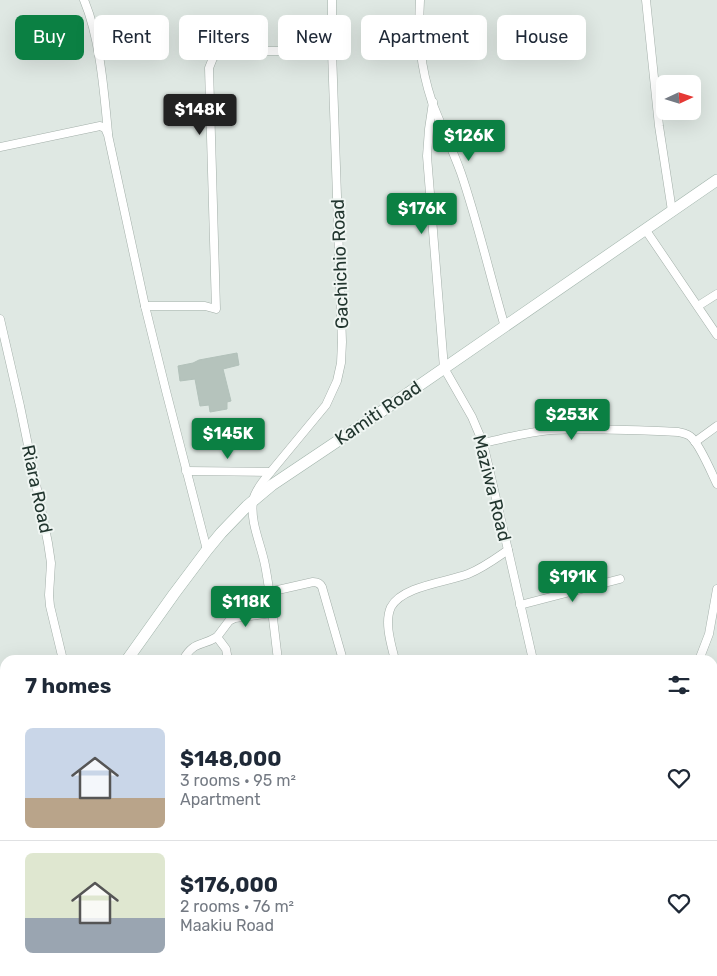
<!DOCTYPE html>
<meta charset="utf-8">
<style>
:root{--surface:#fff;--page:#f2f2f3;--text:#1f2937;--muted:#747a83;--line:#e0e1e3;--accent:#0b8043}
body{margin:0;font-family:Rubik,sans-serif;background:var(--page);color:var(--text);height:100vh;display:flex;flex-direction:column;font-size:19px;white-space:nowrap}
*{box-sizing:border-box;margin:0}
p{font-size:16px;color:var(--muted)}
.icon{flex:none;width:28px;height:28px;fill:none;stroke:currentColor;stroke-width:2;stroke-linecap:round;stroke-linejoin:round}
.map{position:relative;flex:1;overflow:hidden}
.side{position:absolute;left:0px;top:655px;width:718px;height:321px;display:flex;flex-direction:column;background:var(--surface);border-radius:15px 15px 0 0;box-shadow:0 5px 20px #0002}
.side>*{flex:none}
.top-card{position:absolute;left:15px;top:15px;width:688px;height:45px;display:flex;gap:10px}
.needle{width:32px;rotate:86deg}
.tools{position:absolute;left:656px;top:75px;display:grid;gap:10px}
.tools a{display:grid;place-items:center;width:45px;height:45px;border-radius:8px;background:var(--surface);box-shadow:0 5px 20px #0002;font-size:25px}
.price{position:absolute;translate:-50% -42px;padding:0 11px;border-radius:5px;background:var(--accent);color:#fff;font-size:16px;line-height:32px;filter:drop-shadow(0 1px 2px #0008)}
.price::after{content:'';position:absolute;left:50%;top:30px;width:15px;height:11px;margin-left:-8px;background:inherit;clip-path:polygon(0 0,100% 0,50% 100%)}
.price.on{background:#222;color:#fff}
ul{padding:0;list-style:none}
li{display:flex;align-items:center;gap:15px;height:125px;padding:0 25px}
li+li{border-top:1px solid var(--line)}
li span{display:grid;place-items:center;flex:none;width:140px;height:100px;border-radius:8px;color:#555}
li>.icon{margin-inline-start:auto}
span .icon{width:60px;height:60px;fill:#fffc;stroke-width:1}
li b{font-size:21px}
h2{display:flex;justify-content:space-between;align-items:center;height:60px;padding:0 25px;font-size:21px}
.chip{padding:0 18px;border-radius:8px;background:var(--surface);box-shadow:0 5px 20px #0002;font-size:18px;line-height:45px}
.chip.on{background:var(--accent);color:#fff}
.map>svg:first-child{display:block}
</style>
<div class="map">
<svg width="717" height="976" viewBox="0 0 717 976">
<rect width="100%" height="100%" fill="#dfe8e3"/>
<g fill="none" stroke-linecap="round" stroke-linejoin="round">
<g stroke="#8cc3c8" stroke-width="2.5">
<polyline points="712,855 717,846"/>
<polyline points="682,976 684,971"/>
</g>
</g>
<polygon fill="#b5c3bc" stroke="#b2c1ba" points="237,353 239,365 223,369 231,401 227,402 227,409 210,412 209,405 200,406 195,379 180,381 178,366 193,363 199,360"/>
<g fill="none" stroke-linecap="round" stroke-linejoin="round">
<g stroke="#a3afa9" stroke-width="9">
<g id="street">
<path d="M84,0C100,38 104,91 108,133"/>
<path d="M420,0C418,37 420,66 432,102C441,126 452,148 461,173C478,223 490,276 505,327"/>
<polyline points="646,0 659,126 672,211"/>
<polyline points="0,147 100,126 105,128 108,135 145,306 166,391 207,550"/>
<polyline points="645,229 717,335"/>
<polyline points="145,306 205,306 216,309 209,68 213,58 221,51 332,51"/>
<polyline points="698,306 717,294"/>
<polyline points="0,319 20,406 48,543 51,563 49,595 50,606 63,660"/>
<polyline points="695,442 717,426"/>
<path d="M483,443C506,438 528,432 551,430C593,428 636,430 678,432C683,433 689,434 692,438C701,447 711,472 717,484"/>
<polyline points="186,471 270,472"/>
<polyline points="508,550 533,660"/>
<path d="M269,592L313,582C317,582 320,583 322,587L343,660"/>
<polyline points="520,605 620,579"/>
<polyline points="217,637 229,621 235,618 272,613"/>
<path d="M183,660C194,641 200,647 217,637L226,649L228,660"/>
<path d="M278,660C274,628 271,596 265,565C261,544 250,523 253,501C254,493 259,487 264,480L326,405L337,381L341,363L342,342L332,51V0"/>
<path d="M395,660C391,644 384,622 391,607C402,586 447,582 468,574C483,568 495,559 508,550L483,443L472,417L444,368L427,156L429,129L433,102"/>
<polyline points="699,660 709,634 717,589"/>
<polyline points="4,908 5,923"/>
<path d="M14,971C25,975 38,973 50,973C64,973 79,974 94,976"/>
<polyline points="119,971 120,976"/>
<polyline points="159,971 159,976"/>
<polyline points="201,971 201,976"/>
<polyline points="238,971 238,976"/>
<polyline points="468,971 468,976"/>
<polyline points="580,971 581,976"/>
<polyline points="358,976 359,971"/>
</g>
</g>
<g stroke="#a0b3aa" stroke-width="12">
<g id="secondary">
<polyline points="127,660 174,594 207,550 221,533 247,506 272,485 372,418 717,180"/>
<polyline points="0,809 5,806"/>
</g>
</g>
<use href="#street" stroke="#fff" stroke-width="8"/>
<use href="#secondary" stroke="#fff" stroke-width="11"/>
</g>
<g text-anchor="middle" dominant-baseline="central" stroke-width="4" stroke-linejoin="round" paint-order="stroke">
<g font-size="18" fill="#22362f" stroke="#eff5f2">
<text transform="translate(340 264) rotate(-92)">Gachichio Road</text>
<text transform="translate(378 413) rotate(-34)">Kamiti Road</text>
<text transform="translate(492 488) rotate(76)">Maziwa Road</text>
<text transform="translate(37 489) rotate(78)">Riara Road</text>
</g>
</g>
</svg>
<div class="tools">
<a><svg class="needle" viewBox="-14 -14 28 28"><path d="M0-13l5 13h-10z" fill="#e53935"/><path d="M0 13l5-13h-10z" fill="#747a83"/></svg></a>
</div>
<b class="price on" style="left:200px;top:136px">$148K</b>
<b class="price" style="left:469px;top:162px">$126K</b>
<b class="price" style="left:422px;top:235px">$176K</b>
<b class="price" style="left:572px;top:441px">$253K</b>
<b class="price" style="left:228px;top:460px">$145K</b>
<b class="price" style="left:573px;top:603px">$191K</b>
<b class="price" style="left:246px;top:628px">$118K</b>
<div class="top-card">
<a class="chip on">Buy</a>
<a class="chip">Rent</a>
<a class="chip">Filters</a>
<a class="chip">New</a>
<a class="chip">Apartment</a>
<a class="chip">House</a>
</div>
<section class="side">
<h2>7 homes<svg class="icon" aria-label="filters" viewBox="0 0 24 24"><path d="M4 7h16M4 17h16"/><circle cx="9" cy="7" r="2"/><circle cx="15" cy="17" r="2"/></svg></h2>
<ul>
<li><span style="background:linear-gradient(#c9d6e8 70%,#b9a48a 0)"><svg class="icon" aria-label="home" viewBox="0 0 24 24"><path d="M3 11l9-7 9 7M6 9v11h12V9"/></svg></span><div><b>$148,000</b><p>3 rooms · 95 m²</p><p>Apartment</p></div><svg class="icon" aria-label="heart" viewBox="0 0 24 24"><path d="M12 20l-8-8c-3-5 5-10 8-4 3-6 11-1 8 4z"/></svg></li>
<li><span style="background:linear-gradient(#dfe7d0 65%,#9aa5b1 0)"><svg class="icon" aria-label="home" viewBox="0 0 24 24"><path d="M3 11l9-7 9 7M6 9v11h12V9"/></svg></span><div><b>$176,000</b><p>2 rooms · 76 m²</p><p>Maakiu Road</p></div><svg class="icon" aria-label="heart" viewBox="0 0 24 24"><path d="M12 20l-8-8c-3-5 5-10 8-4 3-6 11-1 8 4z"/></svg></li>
</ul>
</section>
</div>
